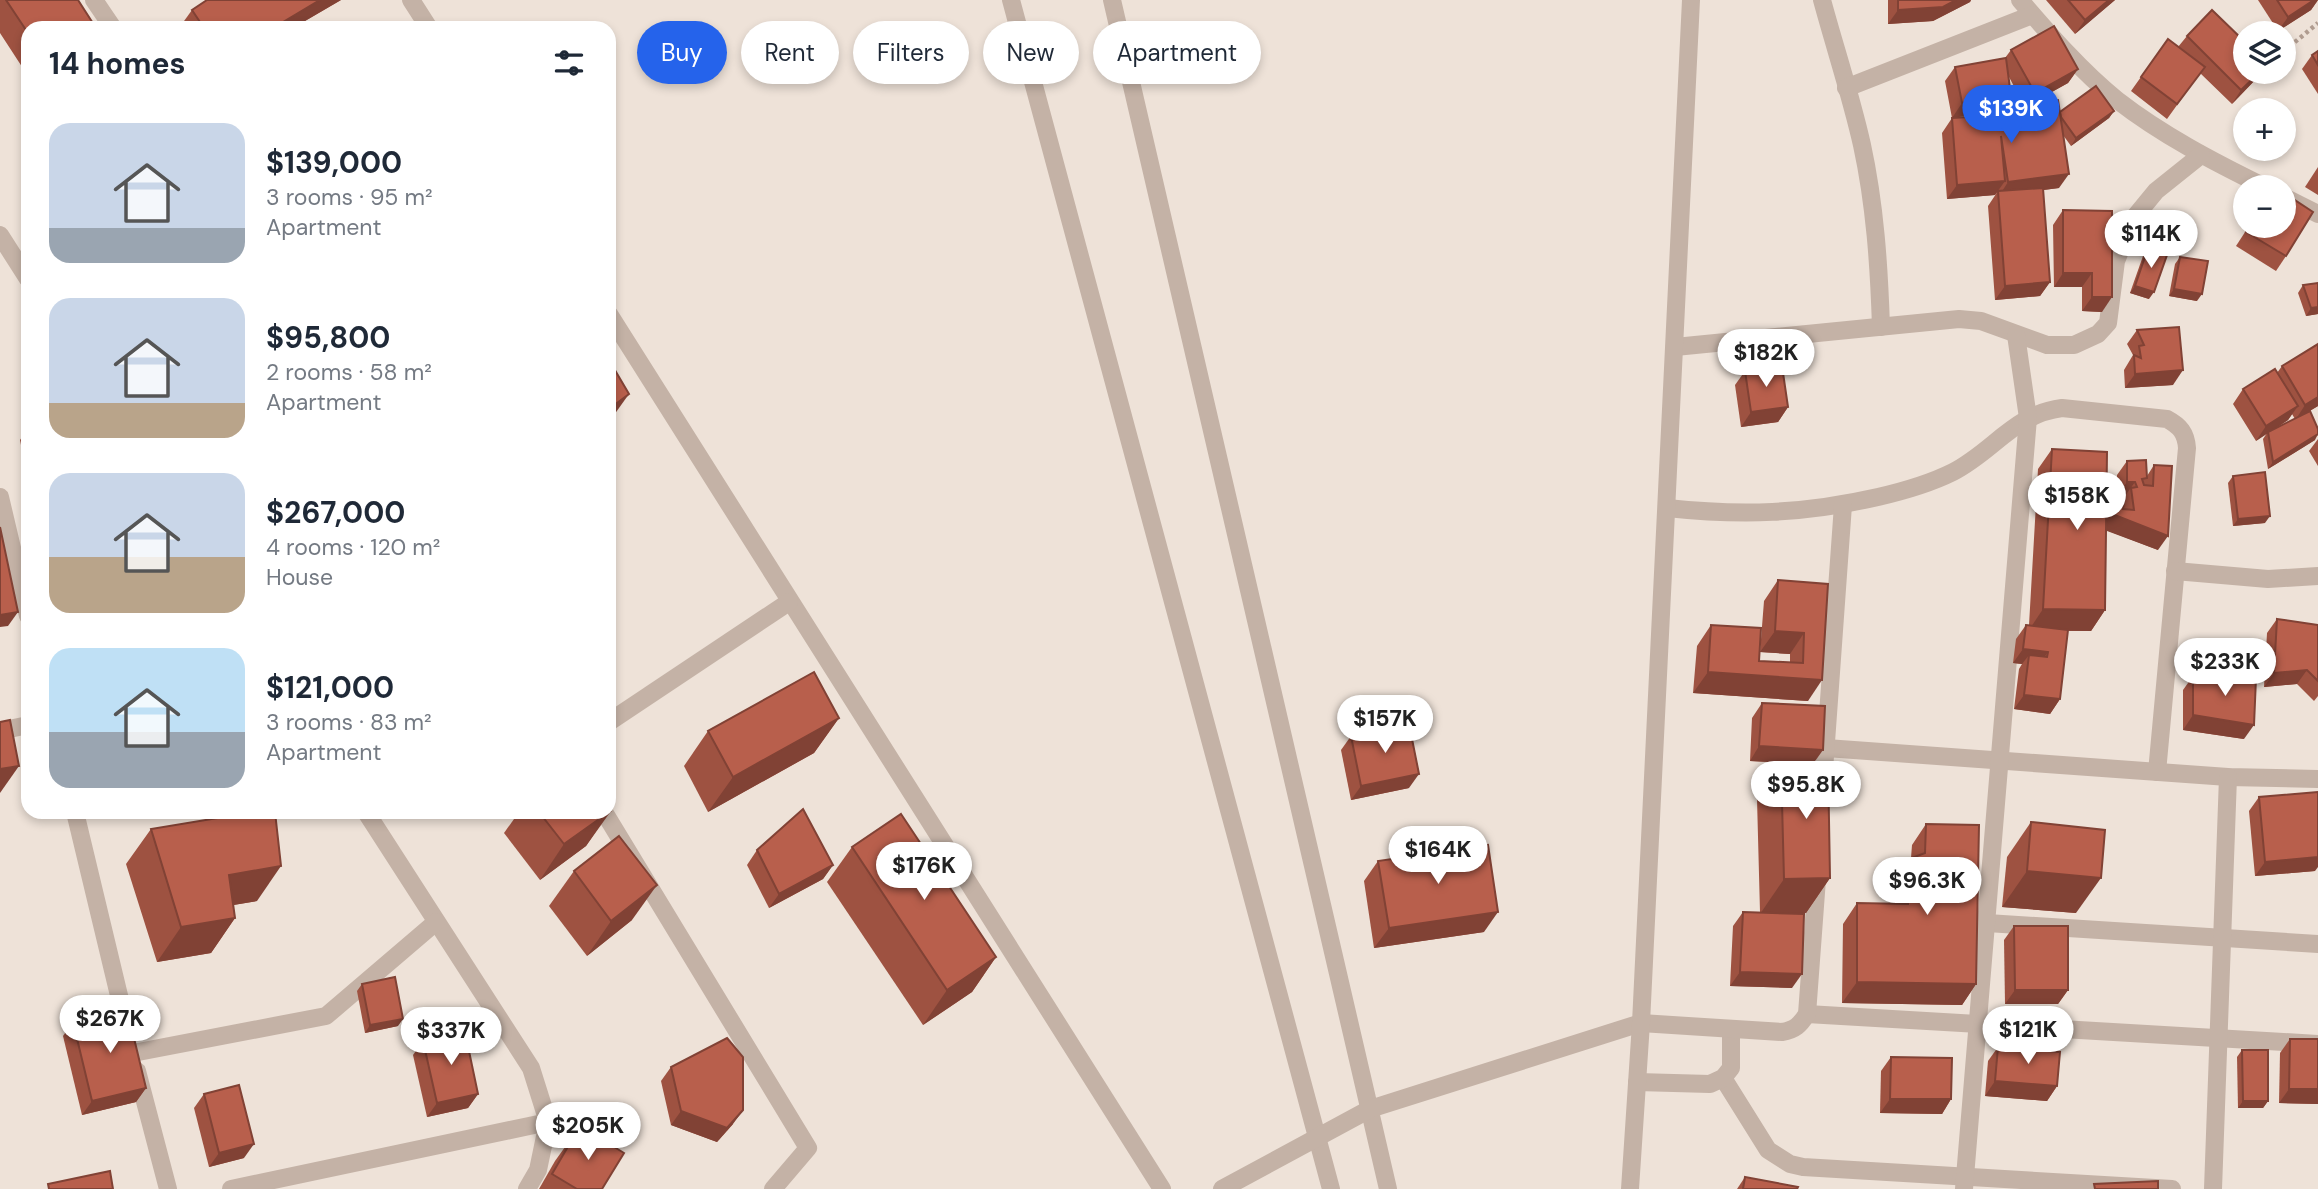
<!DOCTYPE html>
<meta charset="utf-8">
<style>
:root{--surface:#fff;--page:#f6f6f7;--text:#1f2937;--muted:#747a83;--accent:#2563eb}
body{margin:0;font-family:"DM Sans",sans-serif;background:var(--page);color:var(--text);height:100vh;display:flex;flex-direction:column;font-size:26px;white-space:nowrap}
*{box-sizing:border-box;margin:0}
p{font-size:23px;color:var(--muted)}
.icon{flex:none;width:38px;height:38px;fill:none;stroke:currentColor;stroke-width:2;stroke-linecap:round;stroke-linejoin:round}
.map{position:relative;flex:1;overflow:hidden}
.drawer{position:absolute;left:21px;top:21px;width:595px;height:798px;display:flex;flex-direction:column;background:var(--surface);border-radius:21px;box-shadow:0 4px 10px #0003}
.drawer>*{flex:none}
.hud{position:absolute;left:637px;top:21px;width:665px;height:63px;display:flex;gap:14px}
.tools{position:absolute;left:2233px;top:21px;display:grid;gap:14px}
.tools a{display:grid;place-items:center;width:63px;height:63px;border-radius:50%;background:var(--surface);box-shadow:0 4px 10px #0003;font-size:35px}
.price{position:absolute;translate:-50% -60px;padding:0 16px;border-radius:24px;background:#fff;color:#222;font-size:23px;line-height:46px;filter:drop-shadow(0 2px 4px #0008)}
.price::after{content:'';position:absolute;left:50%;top:42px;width:21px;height:16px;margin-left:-10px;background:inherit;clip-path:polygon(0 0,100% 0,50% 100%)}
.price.current{background:var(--accent);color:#fff}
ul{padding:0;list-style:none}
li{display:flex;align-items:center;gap:21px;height:175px;padding:0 28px}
li span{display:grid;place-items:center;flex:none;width:196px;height:140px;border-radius:21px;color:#555}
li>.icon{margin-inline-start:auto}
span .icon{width:84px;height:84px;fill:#fffc;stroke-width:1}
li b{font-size:30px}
h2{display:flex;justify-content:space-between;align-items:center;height:84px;padding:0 28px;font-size:30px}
.chip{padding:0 24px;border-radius:32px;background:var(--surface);box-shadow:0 4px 10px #0003;font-size:24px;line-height:63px}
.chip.current{background:var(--accent);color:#fff}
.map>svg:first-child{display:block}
</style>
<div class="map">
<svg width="2318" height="1189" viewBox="0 0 2318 1189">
<rect width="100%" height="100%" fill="#eee2d8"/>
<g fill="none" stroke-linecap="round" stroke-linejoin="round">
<polyline stroke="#b09c90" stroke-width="4.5" stroke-dasharray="3.5 3.5" stroke-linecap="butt" points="2284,51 2318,23"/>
<g stroke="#c4b2a6" stroke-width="18">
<polyline points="94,0 113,28"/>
<polyline points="411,0 429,28"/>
<polyline points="1011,0 1331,1189"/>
<polyline points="1112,0 1388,1189"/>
<path d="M1822,0C1835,48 1851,96 1862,145C1875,205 1879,265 1881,327"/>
<path d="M2020,0C2050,35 2081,71 2117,100C2162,135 2214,162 2265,187"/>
<polyline points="1846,88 2032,15"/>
<polyline points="2284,197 2318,214"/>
<polyline points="0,235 28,279"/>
<polyline points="609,314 1162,1189"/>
<polyline points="1675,347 1959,319 1981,321 2047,345 2074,345 2098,334 2108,323 2116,261 2133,219 2156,191 2201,155"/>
<polyline points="0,497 28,616"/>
<path d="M1667,508C1742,516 1803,514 1878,497C1904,491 1929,484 1953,472C1994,451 2014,414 2062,408L2167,419C2180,426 2186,433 2187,448L2157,772"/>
<polyline points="2175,571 2268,579 2318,576"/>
<polyline points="609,722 789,602"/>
<polyline points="0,731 28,725"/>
<polyline points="1826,748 2228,777 2318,779"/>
<polyline points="1823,784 1843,505"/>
<polyline points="75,812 128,1033"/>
<polyline points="366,812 531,1068 548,1122 538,1170 527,1189"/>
<polyline points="604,812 808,1148 773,1189"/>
<polyline points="1987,923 2318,944"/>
<polyline points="1807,1014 2318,1044"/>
<polyline points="133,1053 326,1016 436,922"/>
<polyline points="137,1071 168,1189"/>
<polyline points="1723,1078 1768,1150 1790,1164 1803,1167 2172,1189"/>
<polyline points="1637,1082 1710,1084 1723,1078 1731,1068 1731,1029"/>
<polyline points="231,1189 548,1122"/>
<path d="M1222,1189L1370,1109L1641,1023L1782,1032C1795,1030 1800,1025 1807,1014L1817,879"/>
<polyline points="1630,1189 1641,1023 1691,0"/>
<polyline points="1964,1189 2028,418 2016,335"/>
<polyline points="2213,1189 2228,777"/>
</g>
</g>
<g fill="#9e5241" fill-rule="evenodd">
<polygon points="0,0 78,0 28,28 28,76 0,33"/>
<polygon points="341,0 293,28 179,28 192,10"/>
<polygon points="1888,0 1971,0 1970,2 1933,21 1888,24"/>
<polygon points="2046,0 2115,0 2075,34"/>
<polygon points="2258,0 2318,0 2311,10 2278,31"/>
<polygon points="2187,36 2245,72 2262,72 2257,78 2232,104 2200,73 2167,119 2131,91 2168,39 2178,47"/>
<path d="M2011,50L2078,69L2068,83L2030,104L2060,112L2114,111L2109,118L2071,146L2063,135L2059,188L2043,190L2050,282L2040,296L1995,300L1988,206L1998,191L1995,195L1947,199L1942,133L1952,118L1994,115L1997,111L1952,118L1945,81L1955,67L2005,58ZM2009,77L2024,105L2003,108Z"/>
<polygon points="2318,51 2318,94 2302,69 2312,55"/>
<polygon points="2318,167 2318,195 2305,187"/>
<polygon points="2063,210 2112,211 2102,312 2082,311 2082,287 2054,287 2053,225"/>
<polygon points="2249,226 2284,226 2286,256 2276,271 2236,246"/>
<polygon points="2148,248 2149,299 2130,293 2143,256"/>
<polygon points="2180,257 2197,301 2169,296 2175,264"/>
<polygon points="2303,285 2318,314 2306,316 2298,293"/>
<polygon points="2137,330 2173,385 2125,388 2124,370 2133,355 2127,344"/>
<path d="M2318,344V406L2303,415L2315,440L2268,469L2263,439L2267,433L2256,441L2233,404L2243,389L2277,373L2282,366ZM2292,414L2295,419L2275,429L2288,420Z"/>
<polygon points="1745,371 1788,407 1778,422 1741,427 1735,385"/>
<polygon points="28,432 28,479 20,440 25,433"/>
<polygon points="2318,439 2318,466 2309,451"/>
<polygon points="2052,449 2107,496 2111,491 2117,491 2117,475 2127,461 2147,476 2154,465 2158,550 2106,530 2105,610 2091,631 2068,631 2060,699 2050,714 2014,709 2019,669 2022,664 2013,663 2016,639 2026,625 2029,625 2038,469"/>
<polygon points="2233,476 2265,523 2233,526 2228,483"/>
<polygon points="1778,580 1828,584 1808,701 1693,693 1697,646 1711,625 1759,661 1790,663 1790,654 1760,652 1764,601"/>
<polygon points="2277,619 2318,625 2318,696 2314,701 2297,684 2264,687 2267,633"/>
<polygon points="2193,676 2244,739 2183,730 2183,690"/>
<polygon points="1762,703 1813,764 1830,878 1806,913 1789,914 1792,988 1730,986 1733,926 1743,912 1760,912 1757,799 1781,764 1808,764 1750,761 1752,718"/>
<polygon points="839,718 814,753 708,812 684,766 708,731"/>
<polygon points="1351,736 1409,788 1351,800 1341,750"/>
<polygon points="2259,797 2315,871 2255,876 2249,811"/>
<polygon points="519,812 609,812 586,846 540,880 504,833"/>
<polygon points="2031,822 2076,913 2002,907 2007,857"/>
<polygon points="1926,824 1976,984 1962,1005 1842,1003 1843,924 1857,903 1894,904 1894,880 1909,859 1911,858 1912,845"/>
<polygon points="151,829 257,901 233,905 235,918 211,953 157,962 126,864"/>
<polygon points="852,847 996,957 972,992 923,1025 827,882"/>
<polygon points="757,850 833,865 823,879 769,908 747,865"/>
<polygon points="1378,861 1484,932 1374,948 1364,881"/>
<polygon points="574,871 632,920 587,956 549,906"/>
<polygon points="2014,926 2068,990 2058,1004 2005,1004 2004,940"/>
<polygon points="362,984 398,1026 365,1033 357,991"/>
<polygon points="73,1022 146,1088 136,1102 82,1115 63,1036"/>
<polygon points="2290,1039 2318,1104 2279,1103 2280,1053"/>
<polygon points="423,1041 478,1094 468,1108 427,1117 413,1055"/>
<polygon points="1998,1047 2057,1086 2047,1101 1985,1096 1988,1061"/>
<polygon points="2242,1050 2268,1101 2263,1108 2238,1108 2237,1057"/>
<polygon points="1891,1057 1951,1099 1942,1114 1880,1113 1881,1071"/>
<polygon points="671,1067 733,1124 717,1142 671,1125 661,1081"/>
<polygon points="204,1094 244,1158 209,1167 194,1108"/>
<polygon points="580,1126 602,1189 539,1189 555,1161"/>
<polygon points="1745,1177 1797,1189 1737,1189"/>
</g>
<g fill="#814235">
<polygon points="320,0 341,0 293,28 273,28"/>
<polygon points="1956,0 1971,0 1970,2 1933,21 1888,24 1898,10"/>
<polygon points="2109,0 2115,0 2075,34 2085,20"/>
<polygon points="2314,0 2318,0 2311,10 2278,31 2288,17"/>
<polygon points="2078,69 2068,83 2025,107 2035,93"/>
<polygon points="2260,72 2262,72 2257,78 2232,104 2241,90"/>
<polygon points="2011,96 2001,110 1998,108 1997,111 1952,118 1962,103"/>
<polygon points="2114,111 2109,118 2071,146 2076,138"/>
<polygon points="2069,174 2059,188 1999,196 2008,182"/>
<polygon points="2005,181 1995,195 1947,199 1957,185"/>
<polygon points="2063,273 2092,273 2082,287 2054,287"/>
<polygon points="2050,282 2040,296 1995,300 2005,286"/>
<polygon points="2135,286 2154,292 2149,299 2130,293"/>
<polygon points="2174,289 2202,294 2197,301 2169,296"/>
<polygon points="2092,297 2112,297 2102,312 2082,311"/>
<polygon points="2318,307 2318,314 2306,316 2311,308"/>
<polygon points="2183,370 2173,385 2125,388 2135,374"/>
<polygon points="629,394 609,422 609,409"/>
<polygon points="2318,397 2318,406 2296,419 2305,405"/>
<polygon points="2298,406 2288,420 2256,441 2266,426"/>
<polygon points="1788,407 1778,422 1741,427 1751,412"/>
<polygon points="2318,434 2315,440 2268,469 2273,462"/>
<polygon points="2127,482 2135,482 2125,496 2117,496"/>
<polygon points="2101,510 2168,536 2158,550 2091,525"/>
<polygon points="2270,516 2265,523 2233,526 2238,519"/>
<polygon points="2043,609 2105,610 2091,631 2029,630"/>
<polygon points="18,612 8,626 0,627 0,615"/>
<polygon points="1775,631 1804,633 1790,654 1760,652"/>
<polygon points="2023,649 2048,652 2038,666 2029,655 2022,664 2013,663"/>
<polygon points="2307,670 2297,684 2264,687 2274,673"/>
<polygon points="1708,672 1822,680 1808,701 1693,693"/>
<polygon points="2024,695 2060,699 2050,714 2014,709"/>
<polygon points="2193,715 2254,725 2244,739 2183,730"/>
<polygon points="839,718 814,753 708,812 733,777"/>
<polygon points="1759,746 1823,750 1813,764 1750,761"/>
<polygon points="19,766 0,793 0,769"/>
<polygon points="1419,774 1409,788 1351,800 1361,786"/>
<polygon points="611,811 586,846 540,880 564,844"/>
<polygon points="2318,857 2318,867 2315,871 2255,876 2265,862"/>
<polygon points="833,865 823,879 769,908 779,894"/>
<polygon points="281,866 257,901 204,910 229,875"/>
<polygon points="2027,871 2101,878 2076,913 2002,907"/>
<polygon points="1830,878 1806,913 1760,914 1784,879"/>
<polygon points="657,885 632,920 587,956 611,921"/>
<polygon points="1498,912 1484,932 1374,948 1389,928"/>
<polygon points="235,918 211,953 157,962 181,927"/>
<polygon points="996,957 972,992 923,1025 947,990"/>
<polygon points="1740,972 1802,974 1792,988 1730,986"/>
<polygon points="1857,982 1976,984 1962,1005 1842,1003"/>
<polygon points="2015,990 2068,990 2058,1004 2005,1004"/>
<polygon points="403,1019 398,1026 365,1033 370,1025"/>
<polygon points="1995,1081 2057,1086 2047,1101 1985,1096"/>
<polygon points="146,1088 136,1102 82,1115 92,1101"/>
<polygon points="2289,1089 2318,1089 2318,1104 2279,1103"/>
<polygon points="478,1094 468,1108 427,1117 437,1103"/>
<polygon points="1890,1099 1951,1099 1942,1114 1880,1113"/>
<polygon points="2243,1101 2268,1101 2263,1108 2238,1108"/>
<polygon points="743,1110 733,1124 717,1142 671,1125 681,1111"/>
<polygon points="254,1144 244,1158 209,1167 219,1153"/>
</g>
<g fill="#b85f4c" stroke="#814235" stroke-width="2">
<polygon points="6,0 78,0 96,28 28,28 28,33"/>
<polygon points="207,0 320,0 273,28 204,28 192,10"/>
<polygon points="1898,0 1956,0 1943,7 1898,10"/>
<polygon points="2068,0 2109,0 2085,20"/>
<polygon points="2277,0 2314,0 2288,17"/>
<polygon points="2212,10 2245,42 2245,72 2260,72 2241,90 2187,36"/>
<polygon points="2054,26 2078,69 2035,93 2011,50"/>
<polygon points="2168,39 2205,67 2177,104 2141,77"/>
<polygon points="2318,51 2318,65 2312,55"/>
<polygon points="2006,58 2011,96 1962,103 1955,67"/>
<polygon points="2096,86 2114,111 2076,138 2061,117 2060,112"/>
<polygon points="2058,100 2069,174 2008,182 2001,136 2005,181 1957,185 1952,118 2000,115 1998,108"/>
<polygon points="2043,188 2050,282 2005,286 1998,191"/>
<polygon points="2284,193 2313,212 2286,256 2246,232 2250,226 2284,226"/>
<polygon points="2063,210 2112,211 2112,297 2092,297 2092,273 2063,273"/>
<polygon points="2148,248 2167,255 2154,292 2135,286"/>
<polygon points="2180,257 2208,261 2202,294 2174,289"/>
<polygon points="2318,283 2318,307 2311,308 2303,285"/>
<polygon points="2179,327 2183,370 2135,374 2134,355 2141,358 2139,346 2144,345 2137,330"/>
<polygon points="2318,344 2318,397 2305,405 2282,366"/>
<polygon points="609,360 629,394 609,409"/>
<polygon points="1782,366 1788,407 1751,412 1745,371"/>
<polygon points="2275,369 2298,406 2266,426 2243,389"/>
<polygon points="2310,411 2318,429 2318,434 2273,462 2268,432"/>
<polygon points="28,432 28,447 25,433"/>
<polygon points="2052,449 2107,452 2105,610 2043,609"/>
<polygon points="2146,460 2147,478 2142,479 2144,485 2153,486 2154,465 2172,466 2168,536 2107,512 2107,507 2109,506 2111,491 2125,492 2123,509 2134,510 2131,488 2137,487 2135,482 2127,482 2127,461"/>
<polygon points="2265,472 2270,516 2238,519 2233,476"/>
<polygon points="0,527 18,612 0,615"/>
<polygon points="1778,580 1828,584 1822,680 1708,672 1711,625 1761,628 1759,661 1803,663 1804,633 1775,631"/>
<polygon points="2277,619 2318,625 2318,681 2307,670 2274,673"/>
<polygon points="2026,625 2068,630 2060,699 2024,695 2029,655 2047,657 2048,652 2023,649"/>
<polygon points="814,672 839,718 733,777 708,731"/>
<polygon points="2193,676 2256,678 2254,725 2193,715"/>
<polygon points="1762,703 1825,706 1823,750 1759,746"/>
<polygon points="10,720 19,766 0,769 0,722"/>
<polygon points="1409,724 1419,774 1361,786 1351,736"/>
<polygon points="1828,763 1830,878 1784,879 1781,764"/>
<polygon points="2318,792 2318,857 2265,862 2259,797"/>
<polygon points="803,809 833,865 779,894 757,850"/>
<polygon points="254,812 275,812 281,866 229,875 235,918 181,927 151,829"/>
<polygon points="539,812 609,812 564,844"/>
<polygon points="901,814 996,957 947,990 852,847"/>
<polygon points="2031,822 2105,830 2101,878 2027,871"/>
<polygon points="1926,824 1979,825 1976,984 1857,982 1857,903 1908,904 1909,859 1925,853"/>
<polygon points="619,836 657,885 611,921 574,871"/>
<polygon points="1488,845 1498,912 1389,928 1378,861"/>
<polygon points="1743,912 1804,914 1802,974 1740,972"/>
<polygon points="2014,926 2068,926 2068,990 2015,990"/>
<polygon points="395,977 403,1019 370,1025 362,984"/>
<polygon points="127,1009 146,1088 92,1101 73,1022"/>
<polygon points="465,1032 478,1094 437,1103 423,1041"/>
<polygon points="727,1038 743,1057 743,1110 727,1128 681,1111 671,1067"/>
<polygon points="2290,1039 2318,1039 2318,1089 2289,1089"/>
<polygon points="1998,1047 2060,1052 2057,1086 1995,1081"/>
<polygon points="2242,1050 2268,1050 2268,1101 2243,1101"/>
<polygon points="1891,1057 1952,1058 1951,1099 1890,1099"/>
<polygon points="239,1085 254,1144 219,1153 204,1094"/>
<polygon points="580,1126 624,1153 602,1189 577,1189 552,1174"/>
<polygon points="110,1171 113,1189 49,1189 48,1184"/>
<polygon points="1745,1177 1798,1187 1797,1189 1743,1189"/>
<polygon points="2158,1181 2158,1189 2095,1189 2094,1184"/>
</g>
</svg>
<div class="tools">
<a><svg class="icon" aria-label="layers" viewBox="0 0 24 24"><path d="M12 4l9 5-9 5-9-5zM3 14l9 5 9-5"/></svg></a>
<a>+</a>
<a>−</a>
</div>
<b class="price current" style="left:2011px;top:145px">$139K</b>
<b class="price" style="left:2151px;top:270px">$114K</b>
<b class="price" style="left:1766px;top:389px">$182K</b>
<b class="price" style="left:2077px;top:532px">$158K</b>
<b class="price" style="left:2225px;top:698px">$233K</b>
<b class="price" style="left:1385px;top:755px">$157K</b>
<b class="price" style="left:1806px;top:821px">$95.8K</b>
<b class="price" style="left:1438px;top:886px">$164K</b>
<b class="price" style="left:924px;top:902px">$176K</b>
<b class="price" style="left:1927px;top:917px">$96.3K</b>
<b class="price" style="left:110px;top:1055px">$267K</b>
<b class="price" style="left:2028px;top:1066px">$121K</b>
<b class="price" style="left:451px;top:1067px">$337K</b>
<b class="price" style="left:588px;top:1162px">$205K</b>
<div class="hud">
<a class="chip current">Buy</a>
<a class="chip">Rent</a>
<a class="chip">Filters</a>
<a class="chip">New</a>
<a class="chip">Apartment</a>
</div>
<section class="drawer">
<h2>14 homes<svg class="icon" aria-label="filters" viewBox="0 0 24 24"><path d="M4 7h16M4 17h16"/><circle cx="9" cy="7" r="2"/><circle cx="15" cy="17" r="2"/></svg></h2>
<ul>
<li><span style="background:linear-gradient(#c9d6e8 75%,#9aa5b1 0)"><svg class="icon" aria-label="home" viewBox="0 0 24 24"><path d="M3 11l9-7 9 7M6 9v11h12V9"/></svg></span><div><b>$139,000</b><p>3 rooms · 95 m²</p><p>Apartment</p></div></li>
<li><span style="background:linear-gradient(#c9d6e8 75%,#b9a48a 0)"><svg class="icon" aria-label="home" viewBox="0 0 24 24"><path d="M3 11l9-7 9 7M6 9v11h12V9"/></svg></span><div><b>$95,800</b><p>2 rooms · 58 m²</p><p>Apartment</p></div></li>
<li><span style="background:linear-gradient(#c9d6e8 60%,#b9a48a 0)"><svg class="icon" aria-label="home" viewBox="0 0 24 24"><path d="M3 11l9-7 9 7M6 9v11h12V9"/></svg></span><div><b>$267,000</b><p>4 rooms · 120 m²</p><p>House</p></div></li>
<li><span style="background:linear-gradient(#bfe0f5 60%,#9aa5b1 0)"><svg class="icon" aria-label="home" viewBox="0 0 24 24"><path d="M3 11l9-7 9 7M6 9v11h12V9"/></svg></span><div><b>$121,000</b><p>3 rooms · 83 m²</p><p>Apartment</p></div></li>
</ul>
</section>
</div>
